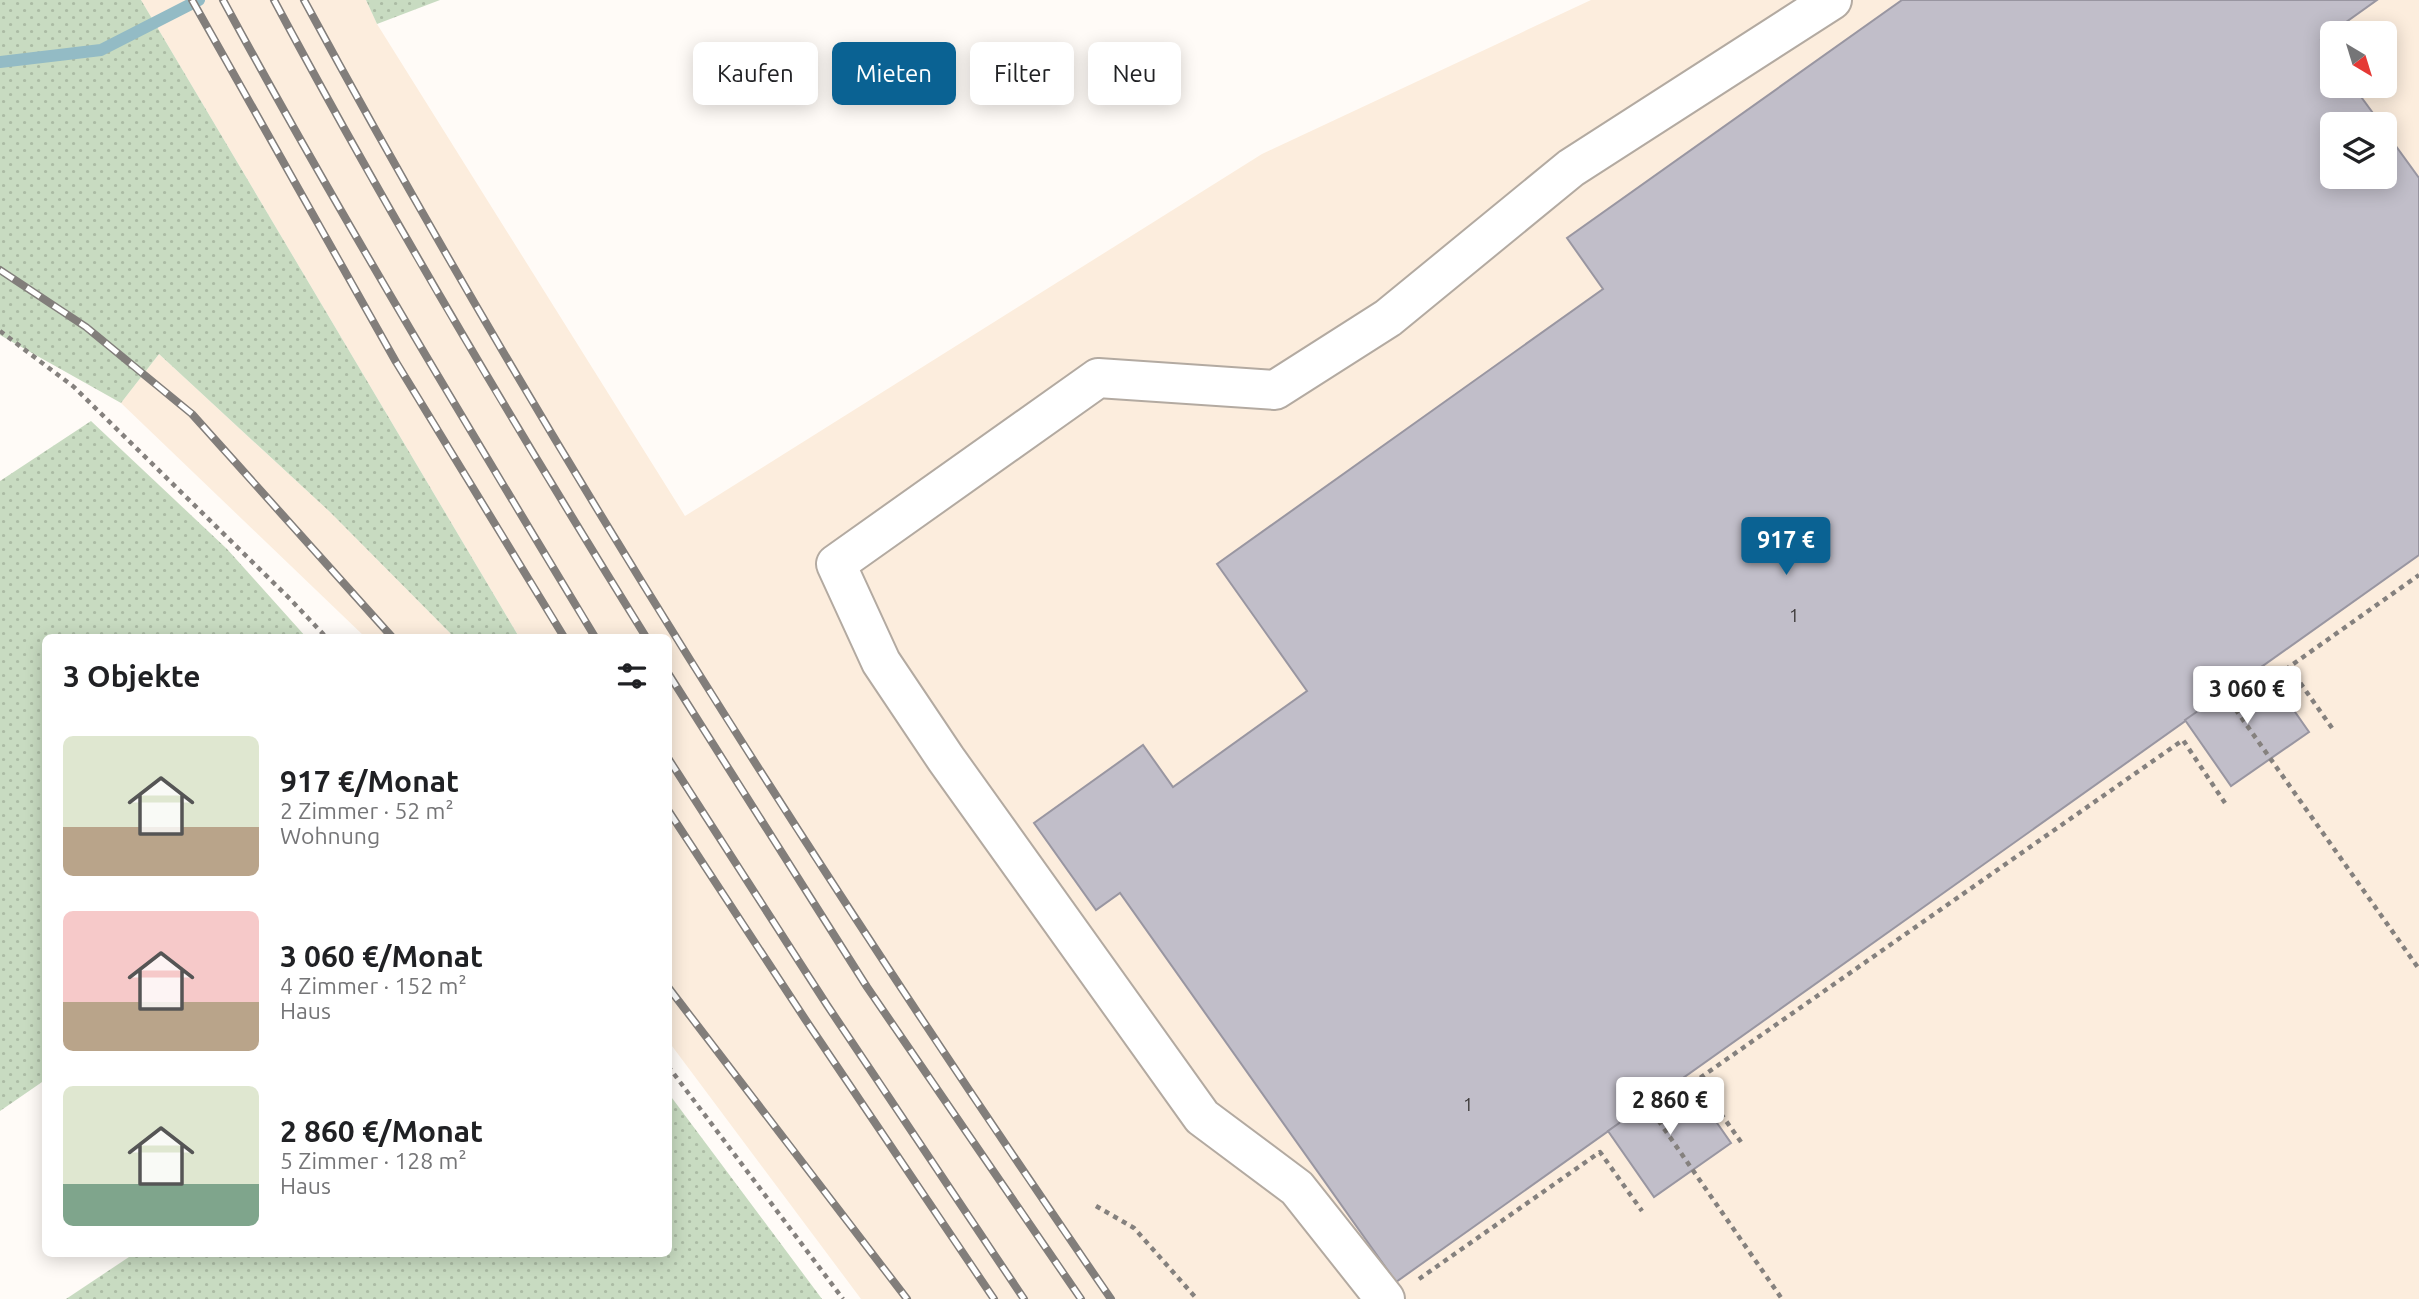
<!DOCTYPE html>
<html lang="de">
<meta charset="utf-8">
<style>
:root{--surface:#fff;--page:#f2f2f2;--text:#202124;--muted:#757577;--accent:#0a6293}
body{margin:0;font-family:Ubuntu,sans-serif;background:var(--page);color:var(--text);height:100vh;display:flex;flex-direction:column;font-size:26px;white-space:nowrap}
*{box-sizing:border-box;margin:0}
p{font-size:23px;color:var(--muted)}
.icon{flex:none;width:38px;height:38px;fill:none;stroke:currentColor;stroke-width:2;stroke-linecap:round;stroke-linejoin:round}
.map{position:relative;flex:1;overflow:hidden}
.side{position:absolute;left:42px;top:634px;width:630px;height:623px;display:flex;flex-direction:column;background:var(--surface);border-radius:10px;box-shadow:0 4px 18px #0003}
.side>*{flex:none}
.banner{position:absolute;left:693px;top:42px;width:665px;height:63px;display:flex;gap:14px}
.needle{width:46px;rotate:142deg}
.controls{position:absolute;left:2320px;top:21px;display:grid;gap:14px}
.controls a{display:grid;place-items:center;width:77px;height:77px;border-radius:10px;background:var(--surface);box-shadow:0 4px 18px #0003;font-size:35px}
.price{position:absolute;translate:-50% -60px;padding:0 16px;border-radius:7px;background:#fff;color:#222;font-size:23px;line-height:46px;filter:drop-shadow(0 2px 4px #0008)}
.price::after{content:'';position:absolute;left:50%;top:42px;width:21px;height:16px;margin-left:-10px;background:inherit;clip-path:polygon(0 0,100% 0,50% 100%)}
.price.selected{background:var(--accent);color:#fff}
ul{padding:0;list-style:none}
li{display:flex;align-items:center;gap:21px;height:175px;padding:0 21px}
li span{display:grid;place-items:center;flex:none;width:196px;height:140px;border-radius:10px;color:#555}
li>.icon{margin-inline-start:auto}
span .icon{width:84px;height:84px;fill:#fffc;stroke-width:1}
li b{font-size:30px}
h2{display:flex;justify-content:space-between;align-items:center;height:84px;padding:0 21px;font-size:30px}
.tag{padding:0 24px;border-radius:10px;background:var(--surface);box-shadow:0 4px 18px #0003;font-size:24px;line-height:63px}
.tag.selected{background:var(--accent);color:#fff}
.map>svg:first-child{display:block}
</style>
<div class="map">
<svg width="2419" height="1299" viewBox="0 0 2419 1299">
<defs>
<pattern id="grass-dots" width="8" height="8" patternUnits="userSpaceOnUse" patternTransform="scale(1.75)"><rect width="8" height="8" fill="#c8dbc1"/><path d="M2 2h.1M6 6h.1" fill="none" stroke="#abbba4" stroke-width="1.8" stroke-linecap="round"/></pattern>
</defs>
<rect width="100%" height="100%" fill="#fffbf7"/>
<g fill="#fceddd" fill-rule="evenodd">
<path d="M141,0H366L377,24L685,516L1262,154L1591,0H2419V1299H861L669,1042L668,637H519ZM2333,33H2385V86H2333ZM2333,124H2385V177H2333Z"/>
<polygon points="159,354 330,512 454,637 365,637 121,403"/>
</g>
<g fill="url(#grass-dots)">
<polygon points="0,0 141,0 519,637 454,637 330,512 159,354 121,403 0,335"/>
<polygon points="366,0 440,0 377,24"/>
<polygon points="91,421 227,549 306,637 46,637 45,1080 0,1111 0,481"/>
<polygon points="669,1094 822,1299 66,1299 135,1253 668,1253"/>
</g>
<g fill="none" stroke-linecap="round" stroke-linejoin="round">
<polyline stroke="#93bbc5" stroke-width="12" points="0,62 101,50 199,0"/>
</g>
<g fill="#c1bec9" stroke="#9996a1" stroke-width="2">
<polygon points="1902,0 2377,0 2321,40 2333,57 2333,86 2353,86 2381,124 2333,124 2333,177 2385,177 2385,131 2419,178 2419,555 1396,1282 1120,893 1096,910 1034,823 1143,745 1173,787 1307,691 1217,564 1603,289 1567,238"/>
<polygon points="2263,666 2309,732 2231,786 2185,720"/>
<polygon points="1685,1077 1731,1143 1654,1197 1608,1131"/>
</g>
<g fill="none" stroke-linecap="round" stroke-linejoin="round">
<g stroke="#b3aaa1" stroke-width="42">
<polyline id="minor" points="1385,1299 1297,1188 1202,1117 946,759 881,662 836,564 1098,378 1275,390 1388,318 1571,168 1832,0"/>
</g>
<g stroke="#85817e" stroke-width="4.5" stroke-dasharray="5 5" stroke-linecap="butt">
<polyline points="0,331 74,387 290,599 326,637"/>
<polyline points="2224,693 2419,969"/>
<polyline points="2332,728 2289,667 2419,575"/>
<polyline points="668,1066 843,1299"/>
<polyline points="1647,1104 1782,1299"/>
<polyline points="1741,1142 1697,1080 2183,740 2225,803"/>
<polyline points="1096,1206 1134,1228 1197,1299"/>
<polyline points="1419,1279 1600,1152 1642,1211"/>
</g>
<use href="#minor" stroke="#fff" stroke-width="38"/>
<g stroke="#827e7b" stroke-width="8">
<g id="rail">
<polyline points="192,0 396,362 564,637"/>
<path d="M223,0C340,216 468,427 595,637"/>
<path d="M274,0C390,217 516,428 646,637"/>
<path d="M304,0C547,448 822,879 1111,1299"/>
<polyline points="0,270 86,327 192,414 392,637"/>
<polyline points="668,673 867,987 1081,1299"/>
<polyline points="668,758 827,1005 1024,1299"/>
<polyline points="668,810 805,1019 994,1299"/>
<polyline points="668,987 907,1299"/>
</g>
</g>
<use href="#rail" stroke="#fff" stroke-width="5" stroke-dasharray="16" stroke-linecap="butt"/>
</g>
<g text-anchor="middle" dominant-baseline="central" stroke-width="5" stroke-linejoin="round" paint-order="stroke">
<g font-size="18" fill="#3b3838">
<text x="1794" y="615">1</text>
<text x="1468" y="1104">1</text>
</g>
</g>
</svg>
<div class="controls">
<a><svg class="needle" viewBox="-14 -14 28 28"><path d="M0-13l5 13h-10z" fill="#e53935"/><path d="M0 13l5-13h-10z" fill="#757577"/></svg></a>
<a><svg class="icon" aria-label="layers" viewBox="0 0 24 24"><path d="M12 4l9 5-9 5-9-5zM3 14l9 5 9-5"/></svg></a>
</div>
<b class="price selected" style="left:1786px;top:577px">917 €</b>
<b class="price" style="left:2247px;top:726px">3 060 €</b>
<b class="price" style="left:1670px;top:1137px">2 860 €</b>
<div class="banner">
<a class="tag">Kaufen</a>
<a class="tag selected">Mieten</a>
<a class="tag">Filter</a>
<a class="tag">Neu</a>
</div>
<section class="side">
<h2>3 Objekte<svg class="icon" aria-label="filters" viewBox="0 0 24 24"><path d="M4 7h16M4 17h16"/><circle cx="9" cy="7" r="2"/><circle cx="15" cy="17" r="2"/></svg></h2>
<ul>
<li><span style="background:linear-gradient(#dfe7d0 65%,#b9a48a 0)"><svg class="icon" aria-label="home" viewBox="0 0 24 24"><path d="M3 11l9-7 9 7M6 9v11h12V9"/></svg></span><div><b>917 €/Monat</b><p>2 Zimmer · 52 m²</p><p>Wohnung</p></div></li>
<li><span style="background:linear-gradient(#f6c9c9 65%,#b9a48a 0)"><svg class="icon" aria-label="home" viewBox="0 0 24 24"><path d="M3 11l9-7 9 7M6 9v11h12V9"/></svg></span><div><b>3 060 €/Monat</b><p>4 Zimmer · 152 m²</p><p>Haus</p></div></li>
<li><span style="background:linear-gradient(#dfe7d0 70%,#7fa58c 0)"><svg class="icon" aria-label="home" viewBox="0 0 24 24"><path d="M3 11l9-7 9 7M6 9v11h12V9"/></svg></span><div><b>2 860 €/Monat</b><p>5 Zimmer · 128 m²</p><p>Haus</p></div></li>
</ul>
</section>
</div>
